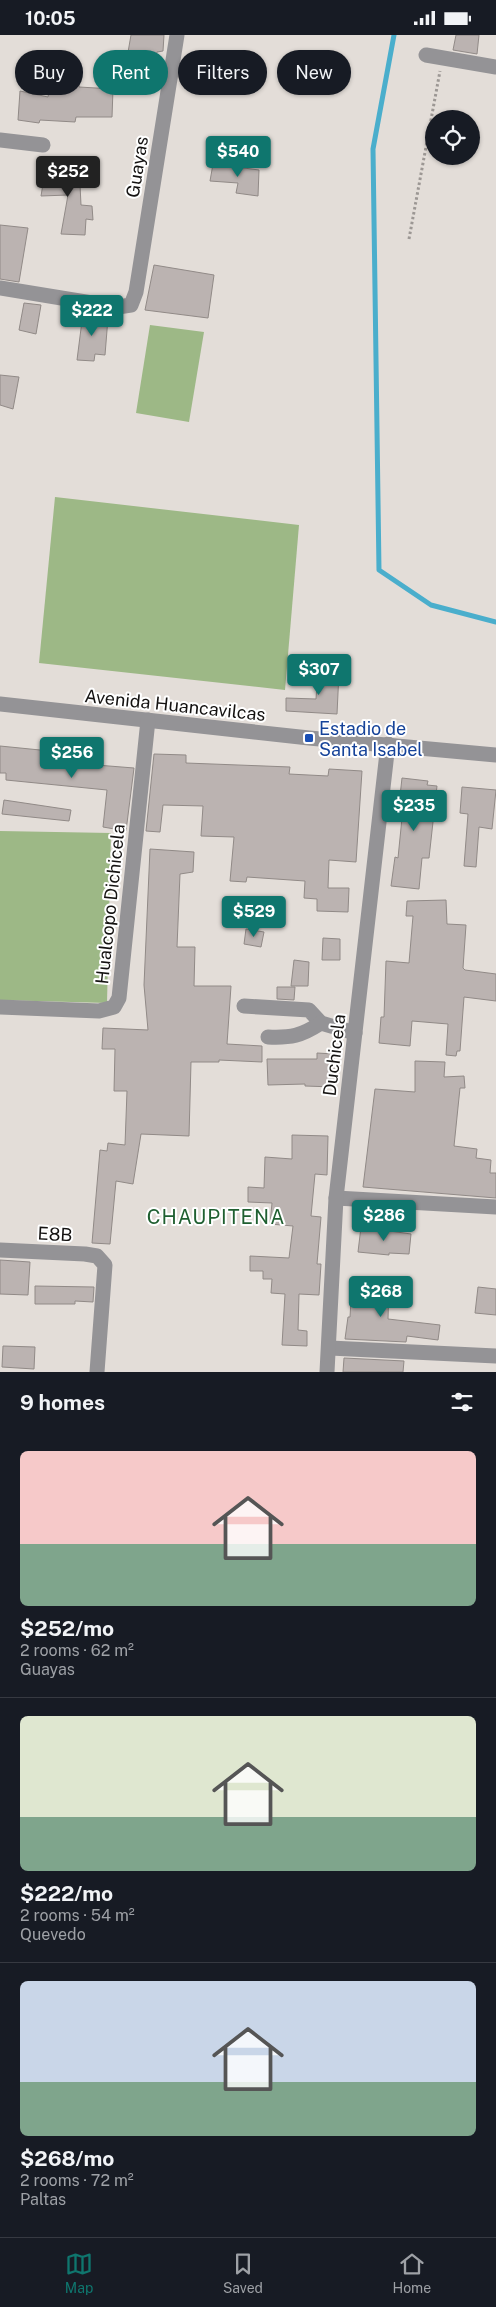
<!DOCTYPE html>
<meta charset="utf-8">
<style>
:root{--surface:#171b24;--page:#242831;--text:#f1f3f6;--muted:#9ea1a6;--line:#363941;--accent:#0f766e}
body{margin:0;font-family:"Public Sans",sans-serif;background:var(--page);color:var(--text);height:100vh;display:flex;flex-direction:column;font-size:19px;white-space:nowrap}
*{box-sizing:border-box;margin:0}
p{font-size:16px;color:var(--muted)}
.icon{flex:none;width:28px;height:28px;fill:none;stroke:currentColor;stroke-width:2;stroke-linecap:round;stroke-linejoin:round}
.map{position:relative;height:1337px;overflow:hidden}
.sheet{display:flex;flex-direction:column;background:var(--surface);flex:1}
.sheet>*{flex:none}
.banner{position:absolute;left:15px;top:15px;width:466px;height:45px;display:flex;gap:10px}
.buttons{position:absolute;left:425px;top:75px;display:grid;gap:10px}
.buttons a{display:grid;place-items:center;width:55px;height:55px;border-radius:50%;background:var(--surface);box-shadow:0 1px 4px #0004;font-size:25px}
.price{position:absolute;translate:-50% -42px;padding:0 11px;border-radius:5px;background:var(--accent);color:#fff;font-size:16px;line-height:32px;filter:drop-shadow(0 1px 2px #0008)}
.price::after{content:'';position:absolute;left:50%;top:30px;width:15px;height:11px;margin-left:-8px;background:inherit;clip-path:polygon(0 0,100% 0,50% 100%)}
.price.current{background:#222;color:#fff}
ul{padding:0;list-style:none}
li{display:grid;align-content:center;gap:10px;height:265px;padding:0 20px}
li+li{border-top:1px solid var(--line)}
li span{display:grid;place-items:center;height:155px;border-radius:8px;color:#555}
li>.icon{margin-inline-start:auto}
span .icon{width:90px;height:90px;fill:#fffc;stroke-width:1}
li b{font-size:21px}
h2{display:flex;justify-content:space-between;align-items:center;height:60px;padding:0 20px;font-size:21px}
.chip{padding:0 18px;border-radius:22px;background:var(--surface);box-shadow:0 1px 4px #0004;font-size:18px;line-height:45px}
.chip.current{background:var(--accent);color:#fff}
.status{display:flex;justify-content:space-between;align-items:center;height:35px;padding:0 25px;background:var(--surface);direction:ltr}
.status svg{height:14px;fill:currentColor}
.menu{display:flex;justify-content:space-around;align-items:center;height:70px;border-top:1px solid var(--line);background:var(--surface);font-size:14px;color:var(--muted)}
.menu a{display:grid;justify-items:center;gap:2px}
.menu .current{color:var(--accent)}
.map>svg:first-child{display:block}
</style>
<div class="status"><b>10:05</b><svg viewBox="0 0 49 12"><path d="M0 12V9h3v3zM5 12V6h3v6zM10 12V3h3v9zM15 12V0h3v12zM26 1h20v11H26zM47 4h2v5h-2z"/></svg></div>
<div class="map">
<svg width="496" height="1337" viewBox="0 0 496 1337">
<rect width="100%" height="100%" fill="#e3ddd8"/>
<g fill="#9db886">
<polygon points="150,290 204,297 189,387 136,378"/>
<polygon points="55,462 299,490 285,655 39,628"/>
<polygon points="0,796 111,798 107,968 0,965"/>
</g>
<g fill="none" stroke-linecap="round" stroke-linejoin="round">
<polyline stroke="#4aaecc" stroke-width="5" points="394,0 373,114 379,535 431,570 496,587"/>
</g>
<g fill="#bbb3b1" stroke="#918a87">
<polygon points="131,0 164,0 163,16 157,17 154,28 127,23"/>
<polygon points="456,0 479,0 477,19 453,15"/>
<polygon points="196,21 226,27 223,43 191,37"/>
<polygon points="51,44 79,46 79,52 113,54 112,82 76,82 75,87 40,85 39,88 18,85 20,56 48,62"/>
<polygon points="74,129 79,130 81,170 92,171 93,185 86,184 85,200 61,199 68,160 41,161 46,131 73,134"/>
<polygon points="213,129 259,135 258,161 236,158 238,148 210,146"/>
<polygon points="0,190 28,193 19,247 0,244"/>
<polygon points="154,230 214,240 208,283 145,275"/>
<polygon points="24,268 41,270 36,299 19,295"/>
<polygon points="83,278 108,283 105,320 95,319 94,326 77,325"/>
<polygon points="0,340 19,342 13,374 0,370"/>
<polygon points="318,635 339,637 337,679 286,676 286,663 316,664"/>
<polygon points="0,711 60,717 59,727 134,733 126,796 103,792 107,755 6,745 6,738 0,738"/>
<polygon points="154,719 186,720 186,728 290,732 289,739 328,741 329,734 362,736 356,827 329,825 328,853 349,853 348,877 317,876 317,864 304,863 305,846 247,842 246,847 230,846 234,802 201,801 203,771 163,770 160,797 146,796"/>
<polygon points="402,743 428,746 427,750 437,751 429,823 422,823 419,854 391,851 395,822 398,823 402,783 403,770 399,770"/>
<polygon points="462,752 496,755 492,794 479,792 476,832 464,831 468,779 460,778"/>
<polygon points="4,765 71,775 69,786 2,779"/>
<polygon points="150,814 194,817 193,837 180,839 177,912 195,912 194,951 231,951 227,1009 262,1011 262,1027 219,1025 219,1027 191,1027 189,1101 141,1099 133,1149 116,1146 110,1209 92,1208 100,1115 107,1116 108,1108 125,1110 127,1056 114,1056 115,1014 102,1014 103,993 148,995 144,950"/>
<polygon points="446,865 447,889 466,890 463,933 465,935 496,939 496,966 464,962 460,1016 457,1016 456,1021 446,1020 448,989 412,986 410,1011 379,1008 381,982 384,982 386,926 409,928 413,881 406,881 407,866"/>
<polygon points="246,894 264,897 261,912 244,909"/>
<polygon points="323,903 340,904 340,925 322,925"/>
<polygon points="294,925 309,927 308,951 291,951"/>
<polygon points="277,952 295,952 294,965 277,964"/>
<polygon points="317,1018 334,1019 334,1052 305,1051 305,1049 268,1050 267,1024 317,1024"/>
<polygon points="415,1026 445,1027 444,1042 464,1041 465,1053 460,1053 454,1111 477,1114 476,1123 491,1125 490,1138 496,1138 496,1163 363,1152 375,1054 415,1057"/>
<polygon points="292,1100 328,1101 327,1140 315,1139 311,1181 321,1182 317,1229 321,1229 319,1260 299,1259 298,1295 307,1296 307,1311 282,1310 285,1259 271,1258 272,1244 263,1244 263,1236 250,1236 250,1221 289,1223 293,1191 270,1189 272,1168 248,1167 248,1152 264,1153 265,1122 292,1124"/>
<polygon points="361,1192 411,1199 409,1219 389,1218 389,1220 358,1217"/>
<polygon points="0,1225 30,1227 28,1260 0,1259"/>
<polygon points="352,1249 389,1250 388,1284 440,1290 438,1305 407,1301 406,1307 345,1304 348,1282 350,1282"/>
<polygon points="35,1251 94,1252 93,1267 75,1266 75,1269 35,1269"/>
<polygon points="478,1252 496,1254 496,1280 475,1278"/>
<polygon points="3,1311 35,1312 34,1334 2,1332"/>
<polygon points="344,1323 404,1326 403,1337 343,1337"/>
</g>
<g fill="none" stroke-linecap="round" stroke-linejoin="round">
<polyline stroke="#9c9794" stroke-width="3" stroke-dasharray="2.5 2.5" stroke-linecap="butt" points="409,204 440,36"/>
<g stroke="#949396" stroke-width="15">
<polyline points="426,20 496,32"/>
<polyline points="0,105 43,110"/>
<polyline points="0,253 104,270 118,272 131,270 136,257 177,0"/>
<polyline points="0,669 309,703 496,720"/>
<polyline points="244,971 309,975 321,988 355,998"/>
<polyline points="0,972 99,976 114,972 119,963 148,685"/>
<path d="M268,1002C291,1003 301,1001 321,988"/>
<polyline points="336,1163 496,1172"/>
<polyline points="0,1215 85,1219 97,1221 105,1230 97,1337"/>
<polyline points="330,1313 496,1321"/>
<polyline points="327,1337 336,1163 388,709"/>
</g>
</g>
<rect fill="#1a4fb4" stroke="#fff" stroke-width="2" x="304" y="698" width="10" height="10" rx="2.5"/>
<g text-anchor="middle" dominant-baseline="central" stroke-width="4" stroke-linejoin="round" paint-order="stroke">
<g font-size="18" fill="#141211" stroke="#fff">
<text transform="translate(137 132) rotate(-81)">Guayas</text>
<text transform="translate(175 670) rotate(6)">Avenida Huancavilcas</text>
<text transform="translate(110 869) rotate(-84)">Hualcopo Dichicela</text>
<text transform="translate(334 1020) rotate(-83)">Duchicela</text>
<text transform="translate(55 1199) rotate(3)">E8B</text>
</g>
<g font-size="18" fill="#164399" stroke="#fff" text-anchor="start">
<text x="319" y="693">Estadio de<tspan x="319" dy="21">Santa Isabel</tspan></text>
</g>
<g font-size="20" letter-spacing="1" fill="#1f5f30" stroke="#fff">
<text x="216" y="1182">CHAUPITENA</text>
</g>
</g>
</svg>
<div class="buttons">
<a><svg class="icon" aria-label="locate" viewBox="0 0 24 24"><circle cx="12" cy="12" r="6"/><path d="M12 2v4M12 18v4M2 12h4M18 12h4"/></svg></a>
</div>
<b class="price" style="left:238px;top:143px">$540</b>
<b class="price current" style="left:68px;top:163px">$252</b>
<b class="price" style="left:92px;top:302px">$222</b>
<b class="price" style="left:319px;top:661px">$307</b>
<b class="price" style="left:72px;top:744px">$256</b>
<b class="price" style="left:414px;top:797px">$235</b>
<b class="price" style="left:254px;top:903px">$529</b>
<b class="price" style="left:384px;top:1207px">$286</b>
<b class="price" style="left:381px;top:1283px">$268</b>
<div class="banner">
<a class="chip">Buy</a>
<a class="chip current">Rent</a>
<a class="chip">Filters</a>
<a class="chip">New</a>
</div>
</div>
<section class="sheet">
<h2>9 homes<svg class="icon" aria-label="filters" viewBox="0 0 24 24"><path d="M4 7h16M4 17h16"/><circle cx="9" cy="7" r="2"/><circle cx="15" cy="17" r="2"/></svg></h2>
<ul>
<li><span style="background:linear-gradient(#f6c9c9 60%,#7fa58c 0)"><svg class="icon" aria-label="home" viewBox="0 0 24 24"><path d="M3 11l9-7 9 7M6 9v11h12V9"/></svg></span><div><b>$252/mo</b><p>2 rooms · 62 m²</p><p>Guayas</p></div></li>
<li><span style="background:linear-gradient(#dfe7d0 65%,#7fa58c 0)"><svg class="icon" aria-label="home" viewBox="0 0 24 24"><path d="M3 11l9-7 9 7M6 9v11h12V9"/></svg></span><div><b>$222/mo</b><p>2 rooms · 54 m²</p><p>Quevedo</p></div></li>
<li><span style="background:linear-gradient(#c9d6e8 65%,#7fa58c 0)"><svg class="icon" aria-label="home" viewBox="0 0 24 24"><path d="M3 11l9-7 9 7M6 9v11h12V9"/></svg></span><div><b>$268/mo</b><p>2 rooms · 72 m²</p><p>Paltas</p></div></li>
</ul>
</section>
<nav class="menu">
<a class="current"><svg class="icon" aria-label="map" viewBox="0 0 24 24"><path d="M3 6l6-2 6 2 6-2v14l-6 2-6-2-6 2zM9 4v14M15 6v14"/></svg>Map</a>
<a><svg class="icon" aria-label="saved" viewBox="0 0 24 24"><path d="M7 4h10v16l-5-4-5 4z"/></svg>Saved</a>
<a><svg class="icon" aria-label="home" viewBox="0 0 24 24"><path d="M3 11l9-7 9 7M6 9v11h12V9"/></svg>Home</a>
</nav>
